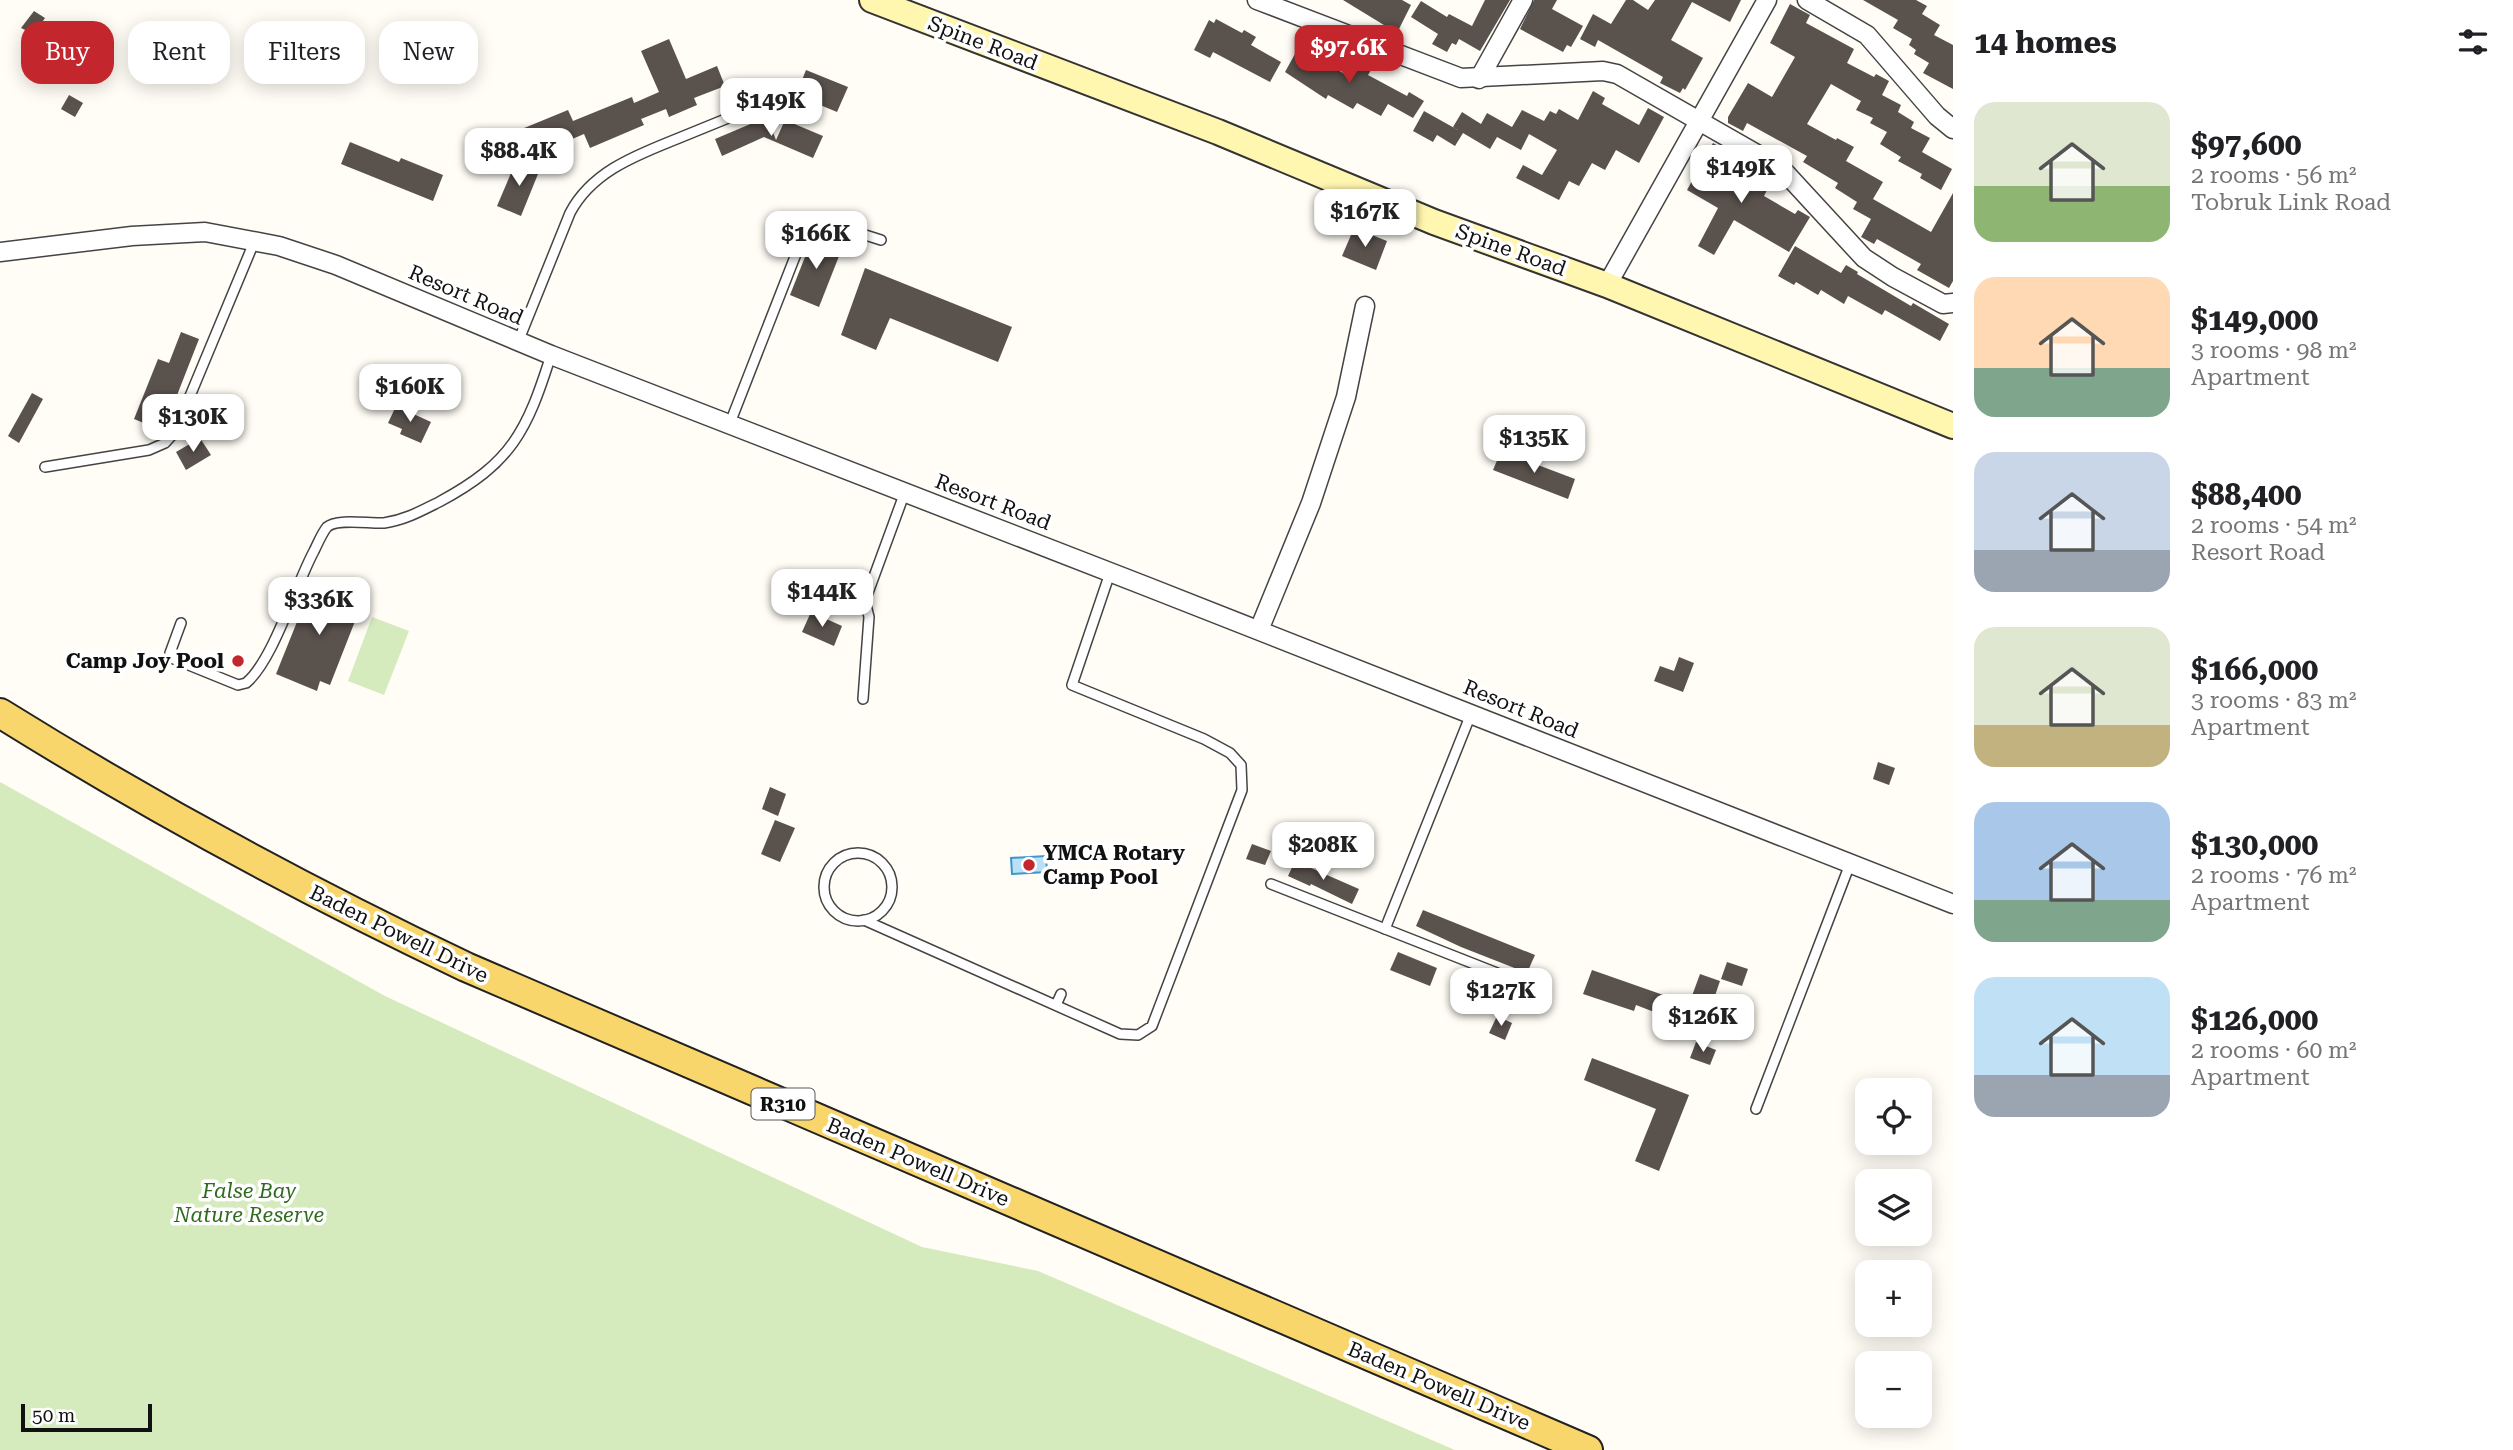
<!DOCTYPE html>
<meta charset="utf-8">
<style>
:root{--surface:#fff;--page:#f6f6f6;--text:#202124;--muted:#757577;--accent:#c4262e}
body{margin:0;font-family:"Roboto Serif",serif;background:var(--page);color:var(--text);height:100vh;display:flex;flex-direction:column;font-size:26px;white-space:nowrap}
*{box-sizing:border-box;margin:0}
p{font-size:23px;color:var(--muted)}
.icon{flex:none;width:38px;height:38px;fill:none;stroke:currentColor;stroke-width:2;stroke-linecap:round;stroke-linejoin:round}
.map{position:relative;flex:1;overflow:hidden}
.side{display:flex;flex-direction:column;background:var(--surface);width:560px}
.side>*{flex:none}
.hud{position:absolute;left:21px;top:21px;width:665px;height:63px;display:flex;gap:14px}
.fabs{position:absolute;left:1855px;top:1078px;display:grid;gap:14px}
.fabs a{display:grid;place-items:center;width:77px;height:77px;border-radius:14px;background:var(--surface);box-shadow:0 4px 18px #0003;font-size:35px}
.scale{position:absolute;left:21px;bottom:18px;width:131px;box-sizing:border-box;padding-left:7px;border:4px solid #111;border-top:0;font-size:19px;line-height:24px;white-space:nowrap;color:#111;-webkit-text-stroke:5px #fff;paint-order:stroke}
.price{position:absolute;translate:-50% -60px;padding:0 16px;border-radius:14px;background:#fff;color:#222;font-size:23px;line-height:46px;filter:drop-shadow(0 2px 4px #0008)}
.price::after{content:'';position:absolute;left:50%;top:42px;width:21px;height:16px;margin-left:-10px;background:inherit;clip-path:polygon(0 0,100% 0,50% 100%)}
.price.on{background:var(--accent);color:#fff}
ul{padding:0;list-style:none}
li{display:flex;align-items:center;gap:21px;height:175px;padding:0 21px}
li span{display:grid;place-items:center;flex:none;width:196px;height:140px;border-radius:21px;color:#555}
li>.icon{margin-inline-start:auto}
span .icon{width:84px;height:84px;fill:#fffc;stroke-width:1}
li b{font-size:30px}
h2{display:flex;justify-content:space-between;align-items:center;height:84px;padding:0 21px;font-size:30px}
.tag{padding:0 24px;border-radius:21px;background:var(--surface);box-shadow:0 4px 18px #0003;font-size:24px;line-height:63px}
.tag.on{background:var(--accent);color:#fff}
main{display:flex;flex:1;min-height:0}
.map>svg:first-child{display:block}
</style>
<main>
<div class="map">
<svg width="1953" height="1450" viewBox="0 0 1953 1450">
<rect width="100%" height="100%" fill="#fffdf5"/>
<g fill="#d5ebbd">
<polygon points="372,617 409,631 384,695 348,681"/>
<polygon points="0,782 385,996 922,1247 1038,1271 1455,1450 0,1450"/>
</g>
<polygon fill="#b9e0f7" stroke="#3f96cf" stroke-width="2" points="1046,856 1047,872 1012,874 1011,858"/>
<g fill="#5a524d">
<polygon points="1343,0 1402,0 1411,5 1397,33"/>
<polygon points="1485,0 1510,0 1480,51 1459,39 1456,45 1452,43 1447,52 1432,44 1438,34 1411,17 1421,1 1447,17 1449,14 1472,26"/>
<polygon points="1534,0 1557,0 1552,9 1583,26 1571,47 1567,45 1563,52 1520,29"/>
<polygon points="1626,0 1633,0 1648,10 1655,0 1741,0 1730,22 1692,2 1671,40 1703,58 1685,90 1683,88 1680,93 1660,83 1663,77 1598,40 1595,47 1580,39 1593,14 1611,24"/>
<polygon points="1863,0 1916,0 1927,6 1922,14 1940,25 1934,35 1953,45 1953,89 1923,73 1929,63 1914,54 1916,50 1909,45 1912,39 1893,28 1898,20"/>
<polygon points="1790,4 1810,15 1806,23 1854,49 1847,63 1874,77 1876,74 1889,81 1882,95 1901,105 1898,112 1914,122 1911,128 1930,138 1922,152 1952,169 1941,190 1920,178 1922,174 1898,161 1901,157 1880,144 1887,132 1870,123 1873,118 1856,110 1861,101 1831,84 1807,124 1836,140 1837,138 1854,147 1846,161 1883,182 1873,199 1931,232 1953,193 1953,281 1949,288 1917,270 1921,264 1877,239 1874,244 1861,237 1871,219 1853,209 1857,202 1835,188 1838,183 1803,162 1807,156 1747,123 1743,131 1728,123 1728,117 1748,83 1772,97 1795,57 1770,43"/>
<polygon points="34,11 45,18 34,34 21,28"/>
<polygon points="1216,19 1242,33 1244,30 1256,37 1251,45 1281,62 1270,82 1213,52 1210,58 1194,50 1209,20 1214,23"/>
<polygon points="669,39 686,79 717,66 725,86 694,98 697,105 669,117 666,109 641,119 644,125 590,148 584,134 523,160 512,133 568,110 573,121 632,97 634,103 659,92 641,51"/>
<polygon points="1301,43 1315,51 1312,55 1348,76 1356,61 1371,70 1368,75 1407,96 1409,92 1424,101 1413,118 1388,104 1381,116 1357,103 1353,109 1328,95 1326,99 1285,72"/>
<polygon points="806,70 848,87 837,112 796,95"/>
<polygon points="1593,91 1605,98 1602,104 1639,125 1648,108 1664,117 1639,163 1616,150 1605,170 1592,163 1579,186 1569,181 1559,200 1516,178 1523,165 1542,175 1557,150 1529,134 1521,150 1497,137 1490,149 1463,133 1455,146 1437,135 1433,142 1413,131 1424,111 1458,130 1453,127 1462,112 1481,124 1487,113 1512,127 1522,110 1544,121 1550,111 1556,114 1559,109 1578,120"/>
<polygon points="69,95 83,103 75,117 61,109"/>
<polygon points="767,117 776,140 785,120 823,136 813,158 764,137 722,156 715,139"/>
<polygon points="350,142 399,162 401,158 443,175 433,201 341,164"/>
<polygon points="1713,143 1730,153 1723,165 1767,190 1764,196 1795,214 1798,210 1810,217 1789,252 1734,220 1714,255 1698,246 1718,208 1687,190"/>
<polygon points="517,159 540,169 521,216 497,206"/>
<polygon points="1354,228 1387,241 1376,270 1342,256"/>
<polygon points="814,234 843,246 819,307 790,295"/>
<polygon points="1795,246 1841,273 1846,265 1858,272 1857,274 1911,306 1913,303 1949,324 1940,341 1885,310 1882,315 1848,296 1844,304 1821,290 1818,295 1796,282 1794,285 1778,276"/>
<polygon points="865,268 1012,327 998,362 890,318 876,350 841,335"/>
<polygon points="181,332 199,339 163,431 134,419 158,359 169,363"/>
<polygon points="32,393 43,399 19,443 8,436"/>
<polygon points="396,406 431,422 421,443 400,434 402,429 388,423"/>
<polygon points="200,438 211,455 186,470 176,452"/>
<polygon points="1501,451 1575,479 1568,499 1493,470"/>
<polygon points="322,581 355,594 350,607 359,611 330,685 320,681 317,691 276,674 309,592 316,595"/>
<polygon points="811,612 842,626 834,646 802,632"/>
<polygon points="1679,657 1694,663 1683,692 1654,681 1660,666 1674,671"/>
<polygon points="1878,762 1895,768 1889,785 1873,779"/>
<polygon points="770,787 786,794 778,816 762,809"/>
<polygon points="775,820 795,828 780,862 761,854"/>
<polygon points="1252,844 1271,851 1265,865 1246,859"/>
<polygon points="1295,861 1359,889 1352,904 1311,884 1310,886 1288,876"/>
<polygon points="1423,910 1535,955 1527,973 1461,947 1416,926"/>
<polygon points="1398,952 1437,968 1430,986 1390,970"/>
<polygon points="1727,962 1748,969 1742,986 1721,979"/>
<polygon points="1592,970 1689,1004 1700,974 1720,981 1704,1028 1676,1018 1675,1020 1636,1005 1634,1011 1583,994"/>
<polygon points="1497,1016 1512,1023 1505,1040 1489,1033"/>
<polygon points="1696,1042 1716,1050 1710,1065 1690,1058"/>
<polygon points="1592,1058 1689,1095 1659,1171 1635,1161 1656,1109 1584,1080"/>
</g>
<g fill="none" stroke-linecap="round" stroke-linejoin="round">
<g stroke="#444" stroke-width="12">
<g id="lane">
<path d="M518,342L570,213C592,171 637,155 679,138C706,127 733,116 760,105"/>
<polyline points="730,423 805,231 811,225 821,221 881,240"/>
<polyline points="45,467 149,450 165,443 175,432 255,240"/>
<path d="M181,623L170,653L174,659L238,685L246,683C273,661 296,584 314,551C318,543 322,533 327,527C337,518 370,524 384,523C405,520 421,511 439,502C512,463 527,431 551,355"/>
<polyline points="863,699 869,617 865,601 905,492"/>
<circle cx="858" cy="887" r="34"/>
<polyline points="1271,884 1525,984"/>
<polyline points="864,920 1120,1034 1138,1035 1152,1026 1242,790 1241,765 1230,753 1204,739 1072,685 1110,573"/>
<polyline points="1385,929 1471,714"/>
<polyline points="1056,1005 1061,994"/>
<polyline points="1756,1109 1850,864"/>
</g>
</g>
<g stroke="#444" stroke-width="21">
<g id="street">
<polyline points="1257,0 1461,78 1603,71 1617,74 1781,168 1864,258 1893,277 1943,304 1953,303"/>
<polyline points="1807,0 1867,35 1937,116 1953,129"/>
<polyline points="1479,79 1523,0"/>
<polyline points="0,252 132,236 205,232 279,246 336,265 551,355 1148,587 1953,904"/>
<polyline points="1607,285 1767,0"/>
<polyline points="1259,630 1311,503 1346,397 1365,306"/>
</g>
</g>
<g stroke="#333" stroke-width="28">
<polyline id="secondary" points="872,0 1218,132 1434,222 1607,285 1953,426"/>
</g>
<g stroke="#222" stroke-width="32">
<path id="primary" d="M0,713C151,807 306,891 466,967L1588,1450"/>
</g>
<use href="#lane" stroke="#fff" stroke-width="9"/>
<use href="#street" stroke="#fff" stroke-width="18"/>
<use href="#secondary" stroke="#fff6b0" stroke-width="24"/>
<use href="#primary" stroke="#f9d66b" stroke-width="28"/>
</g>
<g fill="#c4262e" stroke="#fff" stroke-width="2.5">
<circle cx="238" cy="661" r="7"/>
<circle cx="1029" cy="865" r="7"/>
</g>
<g text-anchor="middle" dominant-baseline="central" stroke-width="7" stroke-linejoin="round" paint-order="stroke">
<rect fill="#fff" stroke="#585858" stroke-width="2" x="751.5" y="1088.5" width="63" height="31" rx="5"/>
<g font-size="19" font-weight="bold" fill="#111">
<text x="783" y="1104">R310</text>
</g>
<g font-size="21" fill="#111" stroke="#fff">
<text transform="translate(983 43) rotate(21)">Spine Road</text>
<text transform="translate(1511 250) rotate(20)">Spine Road</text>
<text transform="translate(466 295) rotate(23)">Resort Road</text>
<text transform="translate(993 502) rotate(21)">Resort Road</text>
<text transform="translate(1521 709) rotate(22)">Resort Road</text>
<text transform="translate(399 934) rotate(26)">Baden Powell Drive</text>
<text transform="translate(918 1162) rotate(23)">Baden Powell Drive</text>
<text transform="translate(1439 1386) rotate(23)">Baden Powell Drive</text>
</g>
<g font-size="21" font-weight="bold" fill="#111" stroke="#fff" text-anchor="end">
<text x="224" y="661">Camp Joy Pool</text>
<text x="1043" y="853" text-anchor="start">YMCA Rotary<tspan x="1043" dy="24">Camp Pool</tspan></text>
</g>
<g font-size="21" font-style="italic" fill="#2f6b1f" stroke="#fff">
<text x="249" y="1191">False Bay<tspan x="249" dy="24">Nature Reserve</tspan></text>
</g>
</g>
</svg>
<div class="fabs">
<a><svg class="icon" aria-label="locate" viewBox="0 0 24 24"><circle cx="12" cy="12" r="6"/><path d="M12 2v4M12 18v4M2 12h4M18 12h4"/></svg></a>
<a><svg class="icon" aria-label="layers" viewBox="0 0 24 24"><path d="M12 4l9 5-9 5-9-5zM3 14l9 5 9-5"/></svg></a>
<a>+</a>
<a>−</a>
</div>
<div class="scale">50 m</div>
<b class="price on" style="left:1349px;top:85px">$97.6K</b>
<b class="price" style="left:771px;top:138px">$149K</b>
<b class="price" style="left:519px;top:188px">$88.4K</b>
<b class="price" style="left:1741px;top:205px">$149K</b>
<b class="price" style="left:1365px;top:249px">$167K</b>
<b class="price" style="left:816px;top:271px">$166K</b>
<b class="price" style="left:410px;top:424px">$160K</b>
<b class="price" style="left:193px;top:454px">$130K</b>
<b class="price" style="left:1534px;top:475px">$135K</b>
<b class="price" style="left:822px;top:629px">$144K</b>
<b class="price" style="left:319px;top:637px">$336K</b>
<b class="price" style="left:1323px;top:882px">$208K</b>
<b class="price" style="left:1501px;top:1028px">$127K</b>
<b class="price" style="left:1703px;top:1054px">$126K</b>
<div class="hud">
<a class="tag on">Buy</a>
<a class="tag">Rent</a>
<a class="tag">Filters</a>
<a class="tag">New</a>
</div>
</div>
<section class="side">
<h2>14 homes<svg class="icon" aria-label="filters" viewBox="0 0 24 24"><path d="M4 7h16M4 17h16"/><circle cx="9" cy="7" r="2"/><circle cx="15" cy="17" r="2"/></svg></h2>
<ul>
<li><span style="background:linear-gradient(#dfe7d0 60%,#8fb573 0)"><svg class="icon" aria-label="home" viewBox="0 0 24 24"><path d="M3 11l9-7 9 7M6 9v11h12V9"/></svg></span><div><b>$97,600</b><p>2 rooms · 56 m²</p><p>Tobruk Link Road</p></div></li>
<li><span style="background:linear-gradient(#ffd9b3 65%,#7fa58c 0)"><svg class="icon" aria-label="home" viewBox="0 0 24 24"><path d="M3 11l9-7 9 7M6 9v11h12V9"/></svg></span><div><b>$149,000</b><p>3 rooms · 98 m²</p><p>Apartment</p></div></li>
<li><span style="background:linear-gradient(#c9d6e8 70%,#9aa5b1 0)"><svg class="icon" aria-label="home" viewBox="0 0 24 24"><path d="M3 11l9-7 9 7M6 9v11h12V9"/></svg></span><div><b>$88,400</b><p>2 rooms · 54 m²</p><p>Resort Road</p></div></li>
<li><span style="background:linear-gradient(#dfe7d0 70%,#c2b280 0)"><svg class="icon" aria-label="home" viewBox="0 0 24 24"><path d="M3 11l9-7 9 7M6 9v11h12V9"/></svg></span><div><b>$166,000</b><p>3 rooms · 83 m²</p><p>Apartment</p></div></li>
<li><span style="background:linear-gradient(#a9c7e8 70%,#7fa58c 0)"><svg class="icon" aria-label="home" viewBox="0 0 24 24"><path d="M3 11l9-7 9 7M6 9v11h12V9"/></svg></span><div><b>$130,000</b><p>2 rooms · 76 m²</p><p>Apartment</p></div></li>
<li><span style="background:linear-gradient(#bfe0f5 70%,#9aa5b1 0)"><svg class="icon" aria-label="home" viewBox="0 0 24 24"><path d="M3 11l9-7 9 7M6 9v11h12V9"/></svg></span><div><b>$126,000</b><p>2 rooms · 60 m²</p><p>Apartment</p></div></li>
</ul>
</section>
</main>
